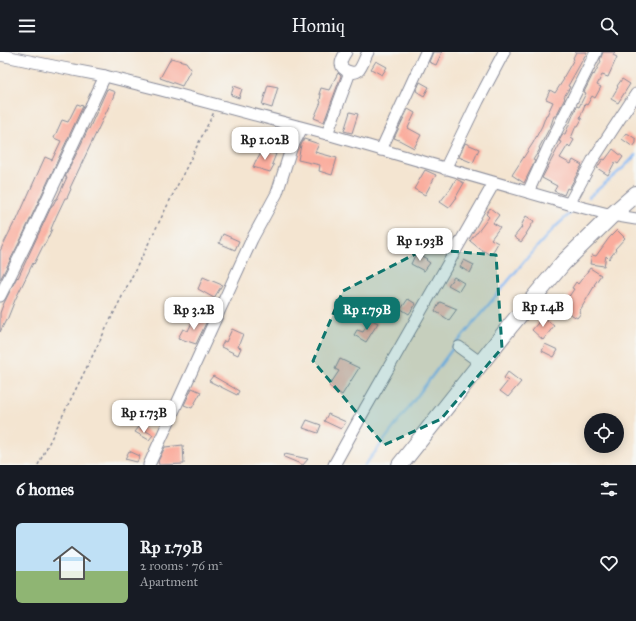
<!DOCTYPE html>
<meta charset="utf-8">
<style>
:root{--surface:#171b24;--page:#242831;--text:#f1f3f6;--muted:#9ea1a6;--accent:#0f766e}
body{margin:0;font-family:"IM FELL Great Primer",serif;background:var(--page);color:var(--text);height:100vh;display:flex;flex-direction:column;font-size:15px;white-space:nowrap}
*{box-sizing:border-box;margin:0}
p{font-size:13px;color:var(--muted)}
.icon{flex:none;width:22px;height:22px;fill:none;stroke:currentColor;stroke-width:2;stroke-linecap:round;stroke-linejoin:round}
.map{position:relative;height:413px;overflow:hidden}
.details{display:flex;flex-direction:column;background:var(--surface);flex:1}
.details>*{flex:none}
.tools{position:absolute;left:584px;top:361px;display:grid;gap:8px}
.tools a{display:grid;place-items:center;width:40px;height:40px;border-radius:50%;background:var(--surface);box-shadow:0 2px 10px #0003;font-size:20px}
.price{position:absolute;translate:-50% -34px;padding:0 9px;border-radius:8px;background:#fff;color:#222;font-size:13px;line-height:26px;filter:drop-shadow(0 1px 2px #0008)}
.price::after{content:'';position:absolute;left:50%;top:24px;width:12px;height:9px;margin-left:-6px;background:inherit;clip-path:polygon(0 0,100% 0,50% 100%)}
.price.active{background:var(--accent);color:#fff}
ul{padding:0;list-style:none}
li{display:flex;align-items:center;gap:12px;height:100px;padding:0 16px}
li span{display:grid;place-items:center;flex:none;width:112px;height:80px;border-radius:6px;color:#555}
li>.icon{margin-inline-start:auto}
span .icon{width:48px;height:48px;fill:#fffc;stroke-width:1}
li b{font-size:17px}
h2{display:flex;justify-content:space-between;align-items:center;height:48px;padding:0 16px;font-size:17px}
header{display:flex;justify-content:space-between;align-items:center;height:52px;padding:0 16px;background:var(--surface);font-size:18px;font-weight:600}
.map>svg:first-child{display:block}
</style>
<header><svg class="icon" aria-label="menu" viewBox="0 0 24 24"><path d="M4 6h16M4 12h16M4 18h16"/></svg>Homiq<svg class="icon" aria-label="search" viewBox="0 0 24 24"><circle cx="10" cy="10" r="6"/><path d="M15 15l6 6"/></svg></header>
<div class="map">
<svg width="636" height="413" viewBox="0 0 636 413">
<rect width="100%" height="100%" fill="#f6f6f2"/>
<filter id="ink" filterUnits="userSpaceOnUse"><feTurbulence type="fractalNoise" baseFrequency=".025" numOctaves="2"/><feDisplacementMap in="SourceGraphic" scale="8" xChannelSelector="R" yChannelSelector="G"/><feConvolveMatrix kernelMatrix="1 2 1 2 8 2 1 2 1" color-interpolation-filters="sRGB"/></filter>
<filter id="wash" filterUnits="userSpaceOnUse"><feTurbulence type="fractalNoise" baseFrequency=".012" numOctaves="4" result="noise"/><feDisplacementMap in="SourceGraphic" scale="16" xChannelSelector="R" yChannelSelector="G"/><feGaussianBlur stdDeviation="0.9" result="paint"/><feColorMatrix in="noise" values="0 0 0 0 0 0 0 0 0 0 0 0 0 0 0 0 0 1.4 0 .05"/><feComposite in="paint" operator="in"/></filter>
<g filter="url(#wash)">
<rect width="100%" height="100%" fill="#f4e5d1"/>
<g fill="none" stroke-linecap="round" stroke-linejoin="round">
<g stroke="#89baf5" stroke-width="2.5">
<polyline points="589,145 623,116 636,103"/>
<polyline points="365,413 383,390 453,296 527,206 554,176 575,157"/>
</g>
</g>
<g id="blocks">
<g fill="#faad9e">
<polygon points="433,0 442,0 436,13 429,10"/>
<polygon points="576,0 587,0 568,34 570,35 564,45 565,46 556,64 554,64 551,73 539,96 540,97 533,108 535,109 524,131 512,123 533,91 542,74 546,63 547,63 553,50 546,47 550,38 555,41 564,27 563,26 574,7 573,6"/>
<polygon points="603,0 615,0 613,3 617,5 608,25 602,23 597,33 601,35 595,46 592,44 587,53 585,52 580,66 582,67 578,74 576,74 571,86 574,88 570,95 568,93 560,106 571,112 573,108 582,113 569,137 567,136 564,143 554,139 557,134 542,126 561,90 559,89 563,82 565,82 577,54 579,55 586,41 584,40 593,22 594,23 601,9 600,8"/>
<polygon points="171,6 186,10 191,17 182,34 160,26"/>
<polygon points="376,9 387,15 382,23 371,17"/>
<polygon points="338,21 341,24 324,70 314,66 321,50 320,49 321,42 319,42 321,36 329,38"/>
<polygon points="622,27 630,32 618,51 611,47 618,35 617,34"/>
<polygon points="420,30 429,35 424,44 416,39"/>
<polygon points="268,33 278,35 272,56 262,53"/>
<polygon points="234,34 242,37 239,46 231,43"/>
<polygon points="107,37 115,40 112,48 70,136 71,137 67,146 65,146 56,165 51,177 52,177 45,192 44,192 34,212 33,211 15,248 7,268 6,268 0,280 0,261 3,253 17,225 18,226 52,153 53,153 56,147 57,147 67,125 65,125 82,90 88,77 89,77"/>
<polygon points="77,52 83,54 21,187 0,228 0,199 15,169 16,170 45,105 52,108 61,89 54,86 62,68 68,70"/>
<polygon points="408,57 415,61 408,76 421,83 414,96 399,88 394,86"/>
<polygon points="350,60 358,62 352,81 344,79"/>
<polygon points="627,81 636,87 636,91 633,95 622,87"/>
<polygon points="304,87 319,92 315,100 337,106 332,123 319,119 320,113 298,108 301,93"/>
<polygon points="465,91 479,97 473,111 459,105"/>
<polygon points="613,97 623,105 618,112 615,110 608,123 597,116 603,107 605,108"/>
<polygon points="263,98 276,102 272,112 274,113 270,120 253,115 256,108 257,108"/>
<polygon points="425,118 436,123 425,143 414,137"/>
<polygon points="456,127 464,131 456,145 457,145 449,156 440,150 451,136"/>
<polygon points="490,156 499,163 493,171 500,175 491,187 498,191 491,203 480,197 470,189 476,181 477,181 489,165 486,162"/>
<polygon points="526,164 534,169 526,182 527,182 521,190 514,185 522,175 521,174"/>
<polygon points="617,178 625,186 615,197 616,198 609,207 606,204 604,214 590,212 592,203 596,204 609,186"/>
<polygon points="223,182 239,189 235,198 219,191"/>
<polygon points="416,201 427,207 426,208 430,211 424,219 411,212"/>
<polygon points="464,208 474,213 470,221 460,215"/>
<polygon points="590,216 601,223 594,233 595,233 579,260 581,261 577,266 562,257 569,246 568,246 574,237 572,236 576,230 578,232"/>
<polygon points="203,225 222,233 214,246 198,237"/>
<polygon points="454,225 464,231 459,239 448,233"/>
<polygon points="408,247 416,252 409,262 401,257"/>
<polygon points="440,250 457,257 449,268 435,259"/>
<polygon points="195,264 207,269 196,292 178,286 183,277 188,279"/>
<polygon points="543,265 554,274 543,288 532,278"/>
<polygon points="370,267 378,271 366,290 354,283 357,278 363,280"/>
<polygon points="232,277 243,282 238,295 241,296 238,303 221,295 224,289 226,290"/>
<polygon points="545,292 558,298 554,305 542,299"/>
<polygon points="340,307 359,316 342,343 329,334 339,319 335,317"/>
<polygon points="508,320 521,330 508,345 500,339 508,329 504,326"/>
<polygon points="213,324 239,339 237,343 209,329"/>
<polygon points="192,336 201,340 192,356 184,353"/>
<polygon points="328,362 346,370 341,377 324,369"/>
<polygon points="307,368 321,373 318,381 303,376"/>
<polygon points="139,375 153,383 149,388 135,380"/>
<polygon points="183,393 184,412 159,413 158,409 165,395"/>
<polygon points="129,399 140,404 137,410 125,407"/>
<polygon points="285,402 308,407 303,413 284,405"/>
</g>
</g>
</g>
<g filter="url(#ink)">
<use href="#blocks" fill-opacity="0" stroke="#888a98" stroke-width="1"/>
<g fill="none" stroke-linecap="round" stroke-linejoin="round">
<g stroke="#888a98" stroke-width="13">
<g id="minor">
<path d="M346,0C344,3 341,8 341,12C342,19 354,23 359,18C363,13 365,5 368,0"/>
<polyline points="0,3 63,16 105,24 161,38 327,82 569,152 612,163 636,167"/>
<polyline points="327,82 350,20"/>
<polyline points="381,98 426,0"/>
<polyline points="445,117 478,49 504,0"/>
<polyline points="528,140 549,94 596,0"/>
<polyline points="569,152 594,106 636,42"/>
<polyline points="0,244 27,190 105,24"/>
<polyline points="459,295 481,311"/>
<polyline points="149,413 252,187 277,141 291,97 302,76"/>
<polyline points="334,413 365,357 494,131"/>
</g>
</g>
<g stroke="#888a98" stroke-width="18">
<polyline id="highway" points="400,413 511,273 563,211 612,163 636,142"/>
</g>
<polyline stroke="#888a98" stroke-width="1.5" stroke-dasharray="3 3" stroke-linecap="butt" points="38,413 214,60"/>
<use href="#minor" stroke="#fff" stroke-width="11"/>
<use href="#highway" stroke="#fff" stroke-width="16"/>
</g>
</g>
<path fill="#0f766e" fill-opacity="0.2" stroke="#0f766e" stroke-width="3" stroke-dasharray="8 5" stroke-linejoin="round" d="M425,197L496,203L502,296L441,367L384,393L313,309L343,239Z"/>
</svg>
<div class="tools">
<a><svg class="icon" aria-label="locate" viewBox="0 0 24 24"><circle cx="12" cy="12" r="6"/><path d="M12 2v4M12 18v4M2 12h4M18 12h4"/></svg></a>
</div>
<b class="price" style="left:265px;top:109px">Rp 1.02B</b>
<b class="price" style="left:420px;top:210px">Rp 1.93B</b>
<b class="price" style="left:543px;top:276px">Rp 1.4B</b>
<b class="price" style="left:194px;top:279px">Rp 3.2B</b>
<b class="price active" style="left:367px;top:279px">Rp 1.79B</b>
<b class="price" style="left:144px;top:382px">Rp 1.73B</b>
</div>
<section class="details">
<h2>6 homes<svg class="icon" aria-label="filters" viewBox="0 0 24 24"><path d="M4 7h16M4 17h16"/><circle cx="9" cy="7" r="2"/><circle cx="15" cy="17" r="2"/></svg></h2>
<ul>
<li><span style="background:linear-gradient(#bfe0f5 60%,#8fb573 0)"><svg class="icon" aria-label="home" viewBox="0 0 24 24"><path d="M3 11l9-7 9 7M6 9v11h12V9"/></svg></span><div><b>Rp 1.79B</b><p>2 rooms · 76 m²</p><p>Apartment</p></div><svg class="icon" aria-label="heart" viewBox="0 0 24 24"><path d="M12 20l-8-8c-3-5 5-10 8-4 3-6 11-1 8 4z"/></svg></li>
</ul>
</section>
